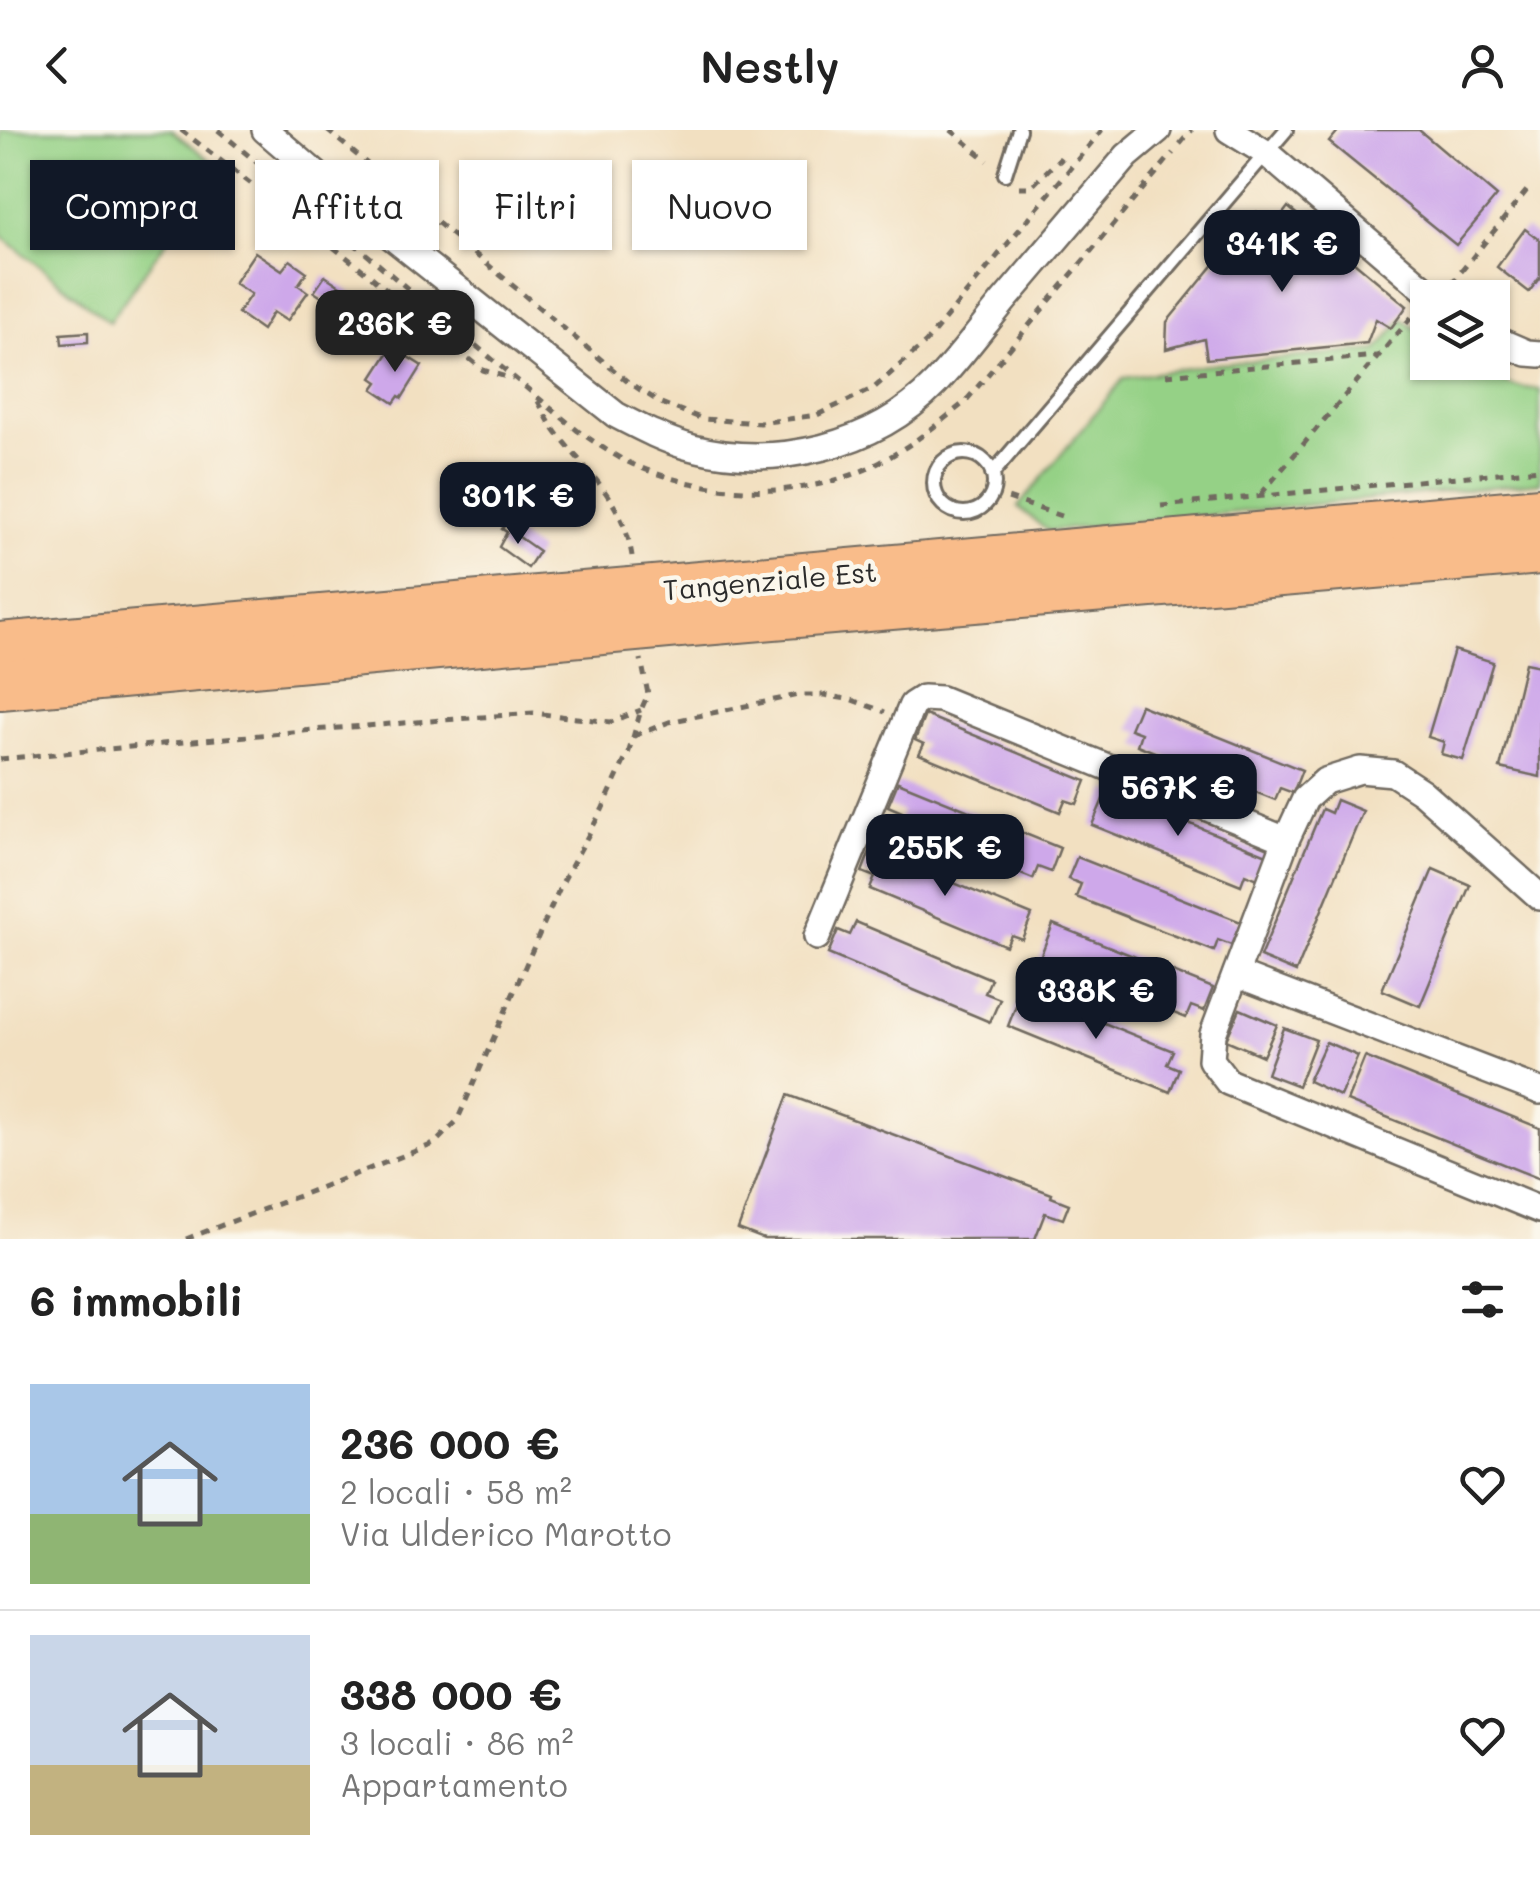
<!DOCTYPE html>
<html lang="it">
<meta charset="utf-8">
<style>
:root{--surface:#fff;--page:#f6f6f6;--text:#222;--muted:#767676;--line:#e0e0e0;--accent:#111827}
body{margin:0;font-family:Mali,sans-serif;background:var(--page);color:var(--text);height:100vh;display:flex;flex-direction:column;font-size:38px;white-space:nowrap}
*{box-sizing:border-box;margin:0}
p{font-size:32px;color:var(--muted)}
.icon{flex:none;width:55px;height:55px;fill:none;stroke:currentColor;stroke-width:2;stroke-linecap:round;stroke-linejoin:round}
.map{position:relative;height:1109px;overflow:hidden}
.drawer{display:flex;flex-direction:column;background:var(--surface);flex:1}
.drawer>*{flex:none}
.hud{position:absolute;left:30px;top:30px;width:1000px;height:90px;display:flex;gap:20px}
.buttons{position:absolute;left:1410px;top:150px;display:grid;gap:20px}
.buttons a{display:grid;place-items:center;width:100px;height:100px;border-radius:0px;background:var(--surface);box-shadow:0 2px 8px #0004;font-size:50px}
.price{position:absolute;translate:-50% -85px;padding:0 22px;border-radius:20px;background:var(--accent);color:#fff;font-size:32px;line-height:65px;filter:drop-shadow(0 2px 5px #0008)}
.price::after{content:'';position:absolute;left:50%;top:60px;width:30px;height:22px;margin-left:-15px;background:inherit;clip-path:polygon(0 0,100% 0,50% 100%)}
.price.active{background:#222;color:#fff}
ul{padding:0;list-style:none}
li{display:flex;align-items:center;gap:30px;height:250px;padding:0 30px}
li+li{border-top:2px solid var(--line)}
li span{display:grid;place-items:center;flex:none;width:280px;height:200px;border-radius:0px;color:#555}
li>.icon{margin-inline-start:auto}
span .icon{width:120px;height:120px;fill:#fffc;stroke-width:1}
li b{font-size:42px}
h2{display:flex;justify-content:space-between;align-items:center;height:120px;padding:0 30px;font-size:42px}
.tag{padding:0 35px;border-radius:0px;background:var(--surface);box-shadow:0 2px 8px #0004;font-size:35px;line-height:90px}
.tag.active{background:var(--accent);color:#fff}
header{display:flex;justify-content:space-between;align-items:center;height:130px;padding:0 30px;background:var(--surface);font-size:45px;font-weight:600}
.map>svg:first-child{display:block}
</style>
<header><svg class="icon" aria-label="back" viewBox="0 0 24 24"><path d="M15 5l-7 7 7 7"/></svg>Nestly<svg class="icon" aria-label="person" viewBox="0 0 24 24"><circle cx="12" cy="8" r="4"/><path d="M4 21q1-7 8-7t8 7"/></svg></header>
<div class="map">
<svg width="1540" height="1109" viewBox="0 0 1540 1109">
<rect width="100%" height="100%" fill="#fbf7ec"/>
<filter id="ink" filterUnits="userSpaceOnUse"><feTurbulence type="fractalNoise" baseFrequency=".01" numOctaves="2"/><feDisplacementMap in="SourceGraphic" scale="20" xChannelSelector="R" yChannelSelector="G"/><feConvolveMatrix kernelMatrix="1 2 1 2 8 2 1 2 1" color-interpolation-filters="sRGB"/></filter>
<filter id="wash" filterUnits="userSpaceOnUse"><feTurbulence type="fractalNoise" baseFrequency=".0048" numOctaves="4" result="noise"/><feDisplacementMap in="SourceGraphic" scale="40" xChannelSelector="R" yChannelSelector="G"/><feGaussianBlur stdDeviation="2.25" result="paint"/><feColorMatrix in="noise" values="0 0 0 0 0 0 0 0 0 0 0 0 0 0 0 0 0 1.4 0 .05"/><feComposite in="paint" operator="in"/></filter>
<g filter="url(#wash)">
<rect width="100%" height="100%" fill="#f2e0c1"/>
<g fill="#95d186" stroke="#607e58" stroke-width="2.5">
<polygon points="0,0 171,0 219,37 109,192 0,105"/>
<polygon points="1403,189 1427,209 1428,232 1466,233 1513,256 1540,260 1540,352 1048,401 1018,377 1124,248 1207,235 1377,220"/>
</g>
<g id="blocks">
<g fill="#cea8ea">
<polygon points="1339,0 1419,0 1497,66 1456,115 1329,12"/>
<polygon points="1288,77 1407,176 1391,198 1376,189 1367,213 1207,229 1204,209 1166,219 1167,192 1257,82 1275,94"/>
<polygon points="1525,99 1540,110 1540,147 1529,162 1497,137"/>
<polygon points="255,122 282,140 290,130 307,142 298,155 308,162 287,191 273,182 262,200 238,183 251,164 234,153"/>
<polygon points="325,146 375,179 364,195 314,162"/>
<polygon points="88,202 88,212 62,214 61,204"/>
<polygon points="392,217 422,236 402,268 399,266 394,273 373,259 378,252 372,248"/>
<polygon points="507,392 515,398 512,402 539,421 528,438 499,417 507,402 502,399"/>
<polygon points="1454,520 1493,532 1463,630 1441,624 1444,612 1428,607"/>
<polygon points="1525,533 1540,536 1540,647 1500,638"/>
<polygon points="1140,575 1302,640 1293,663 1280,658 1275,670 1137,615 1141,603 1130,599"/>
<polygon points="925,585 1086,651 1077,674 1065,670 1060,682 919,624 924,614 915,610"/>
<polygon points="898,652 1060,718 1051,742 1038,737 1033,749 898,693 902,682 888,676"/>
<polygon points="1107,660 1267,725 1258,749 1245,744 1241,755 1092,695"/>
<polygon points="1336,670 1363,681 1296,842 1260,827 1322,679 1331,683"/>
<polygon points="871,719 1032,785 1022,809 1011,805 1006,816 870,759 875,747 862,742"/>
<polygon points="1077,727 1241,792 1231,815 1218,810 1214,821 1076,767 1081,754 1068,749"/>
<polygon points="1433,739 1470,755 1420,876 1382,860"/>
<polygon points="856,792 991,849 985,863 1000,869 990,892 828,824 838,800 850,805"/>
<polygon points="1053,794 1213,858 1204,881 1191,876 1186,888 1039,830"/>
<polygon points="1035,865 1173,921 1167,934 1179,939 1170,962 1008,896 1017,873 1029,878"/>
<polygon points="1240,879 1277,895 1263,926 1226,910"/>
<polygon points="1284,898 1316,910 1298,956 1267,944"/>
<polygon points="1326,912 1358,926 1340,966 1308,951"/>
<polygon points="1365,927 1540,998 1540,1049 1347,971"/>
<polygon points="788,965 1052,1064 1051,1067 1069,1074 1063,1089 1045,1083 1035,1109 764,1109 738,1099"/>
</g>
</g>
</g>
<g filter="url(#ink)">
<use href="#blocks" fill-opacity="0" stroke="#716a60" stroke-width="2.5"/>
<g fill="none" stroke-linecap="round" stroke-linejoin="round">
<g stroke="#716a60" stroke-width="18">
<g id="lane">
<polyline points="1005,44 1019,0"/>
<circle cx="964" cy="353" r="30"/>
<polyline points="992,344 1286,0"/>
</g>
</g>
<g stroke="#716a60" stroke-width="30">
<g id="street">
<path d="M265,0L358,80L616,285C641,298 666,311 693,318C776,339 874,317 935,254C959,229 981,199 1003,172C1045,123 1086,74 1127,26L1158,0"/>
<polyline points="1229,0 1266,23 1435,168"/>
<polyline points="1492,208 1527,223 1540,224"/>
<polyline points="1540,767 1422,662 1393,643 1360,640 1325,651 1305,669 1286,710 1213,904 1211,930 1228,952 1540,1080"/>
<polyline points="817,807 912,575 923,568 941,569 1286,710"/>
<polyline points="1236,844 1540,961"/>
</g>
</g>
<g stroke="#716a60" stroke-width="52">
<g id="highway">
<polyline points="677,458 1540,382"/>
<polyline points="679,493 1540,420"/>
<polyline points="0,517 560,468"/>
<polyline points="0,555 558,504"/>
</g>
</g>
<g stroke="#716a60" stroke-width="5" stroke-dasharray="8 8" stroke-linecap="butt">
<polyline points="181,0 367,143 483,240 513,249"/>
<path d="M218,0L578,301C595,312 612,325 630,333C707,368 810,372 884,330C914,314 939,293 965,272L1173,23"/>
<polyline points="327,0 628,252 661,273 703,289 760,293 817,285 874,258 926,212 1102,0"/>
<polyline points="951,0 988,31"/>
<polyline points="1180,14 1192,0"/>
<polyline points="1019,57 1031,57 1059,29 1070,39"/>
<polyline points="1451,154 1528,59"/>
<polyline points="1166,245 1377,226"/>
<path d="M538,271C544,282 550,295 558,305C590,344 624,373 632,426"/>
<polyline points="993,363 1061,386"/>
<polyline points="1261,364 1416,182"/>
<polyline points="1161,376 1540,339"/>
<polyline points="634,606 669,592 798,565 824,565 852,570 885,582"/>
<polyline points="0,629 313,600 534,583 611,592 641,580"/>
<polyline points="186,1109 434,1014 457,991 561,755 602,680 629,621 641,580 648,564 641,529"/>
</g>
<use href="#lane" stroke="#fff" stroke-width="12"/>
<use href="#street" stroke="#fff" stroke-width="25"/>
<use href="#highway" stroke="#f9bc8a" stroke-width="48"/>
<g stroke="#716a60" stroke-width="52" stroke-linecap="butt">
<g id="highway-bridge">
<polyline points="560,468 677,458"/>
<polyline points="558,504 679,493"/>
</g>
</g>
<use href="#highway-bridge" stroke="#f9bc8a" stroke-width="48"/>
</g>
</g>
<g text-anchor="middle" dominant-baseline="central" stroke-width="9" stroke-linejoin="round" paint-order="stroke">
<g font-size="28" fill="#2b2b2b" stroke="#fbf7ec">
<text transform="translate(770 450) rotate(-5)">Tangenziale Est</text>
</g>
</g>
</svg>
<div class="buttons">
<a><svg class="icon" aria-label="layers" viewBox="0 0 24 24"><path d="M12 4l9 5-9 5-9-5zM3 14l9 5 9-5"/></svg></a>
</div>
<b class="price" style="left:1282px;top:165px">341K €</b>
<b class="price active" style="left:395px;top:245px">236K €</b>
<b class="price" style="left:518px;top:417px">301K €</b>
<b class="price" style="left:1178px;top:709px">567K €</b>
<b class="price" style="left:945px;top:769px">255K €</b>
<b class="price" style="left:1096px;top:912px">338K €</b>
<div class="hud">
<a class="tag active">Compra</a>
<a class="tag">Affitta</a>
<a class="tag">Filtri</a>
<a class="tag">Nuovo</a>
</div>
</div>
<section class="drawer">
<h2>6 immobili<svg class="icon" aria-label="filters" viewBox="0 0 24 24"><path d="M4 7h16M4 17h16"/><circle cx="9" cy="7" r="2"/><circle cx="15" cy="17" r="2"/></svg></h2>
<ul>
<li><span style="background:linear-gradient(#a9c7e8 65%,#8fb573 0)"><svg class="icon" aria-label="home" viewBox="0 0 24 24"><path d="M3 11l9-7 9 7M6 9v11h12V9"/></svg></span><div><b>236 000 €</b><p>2 locali · 58 m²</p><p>Via Ulderico Marotto</p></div><svg class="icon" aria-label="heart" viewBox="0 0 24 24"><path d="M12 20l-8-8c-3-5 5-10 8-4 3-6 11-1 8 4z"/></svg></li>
<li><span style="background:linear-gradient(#c9d6e8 65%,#c2b280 0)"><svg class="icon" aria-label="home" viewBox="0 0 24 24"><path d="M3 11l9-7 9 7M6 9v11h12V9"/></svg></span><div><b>338 000 €</b><p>3 locali · 86 m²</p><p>Appartamento</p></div><svg class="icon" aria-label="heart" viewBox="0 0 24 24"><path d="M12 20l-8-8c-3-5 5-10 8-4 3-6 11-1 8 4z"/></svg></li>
</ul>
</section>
